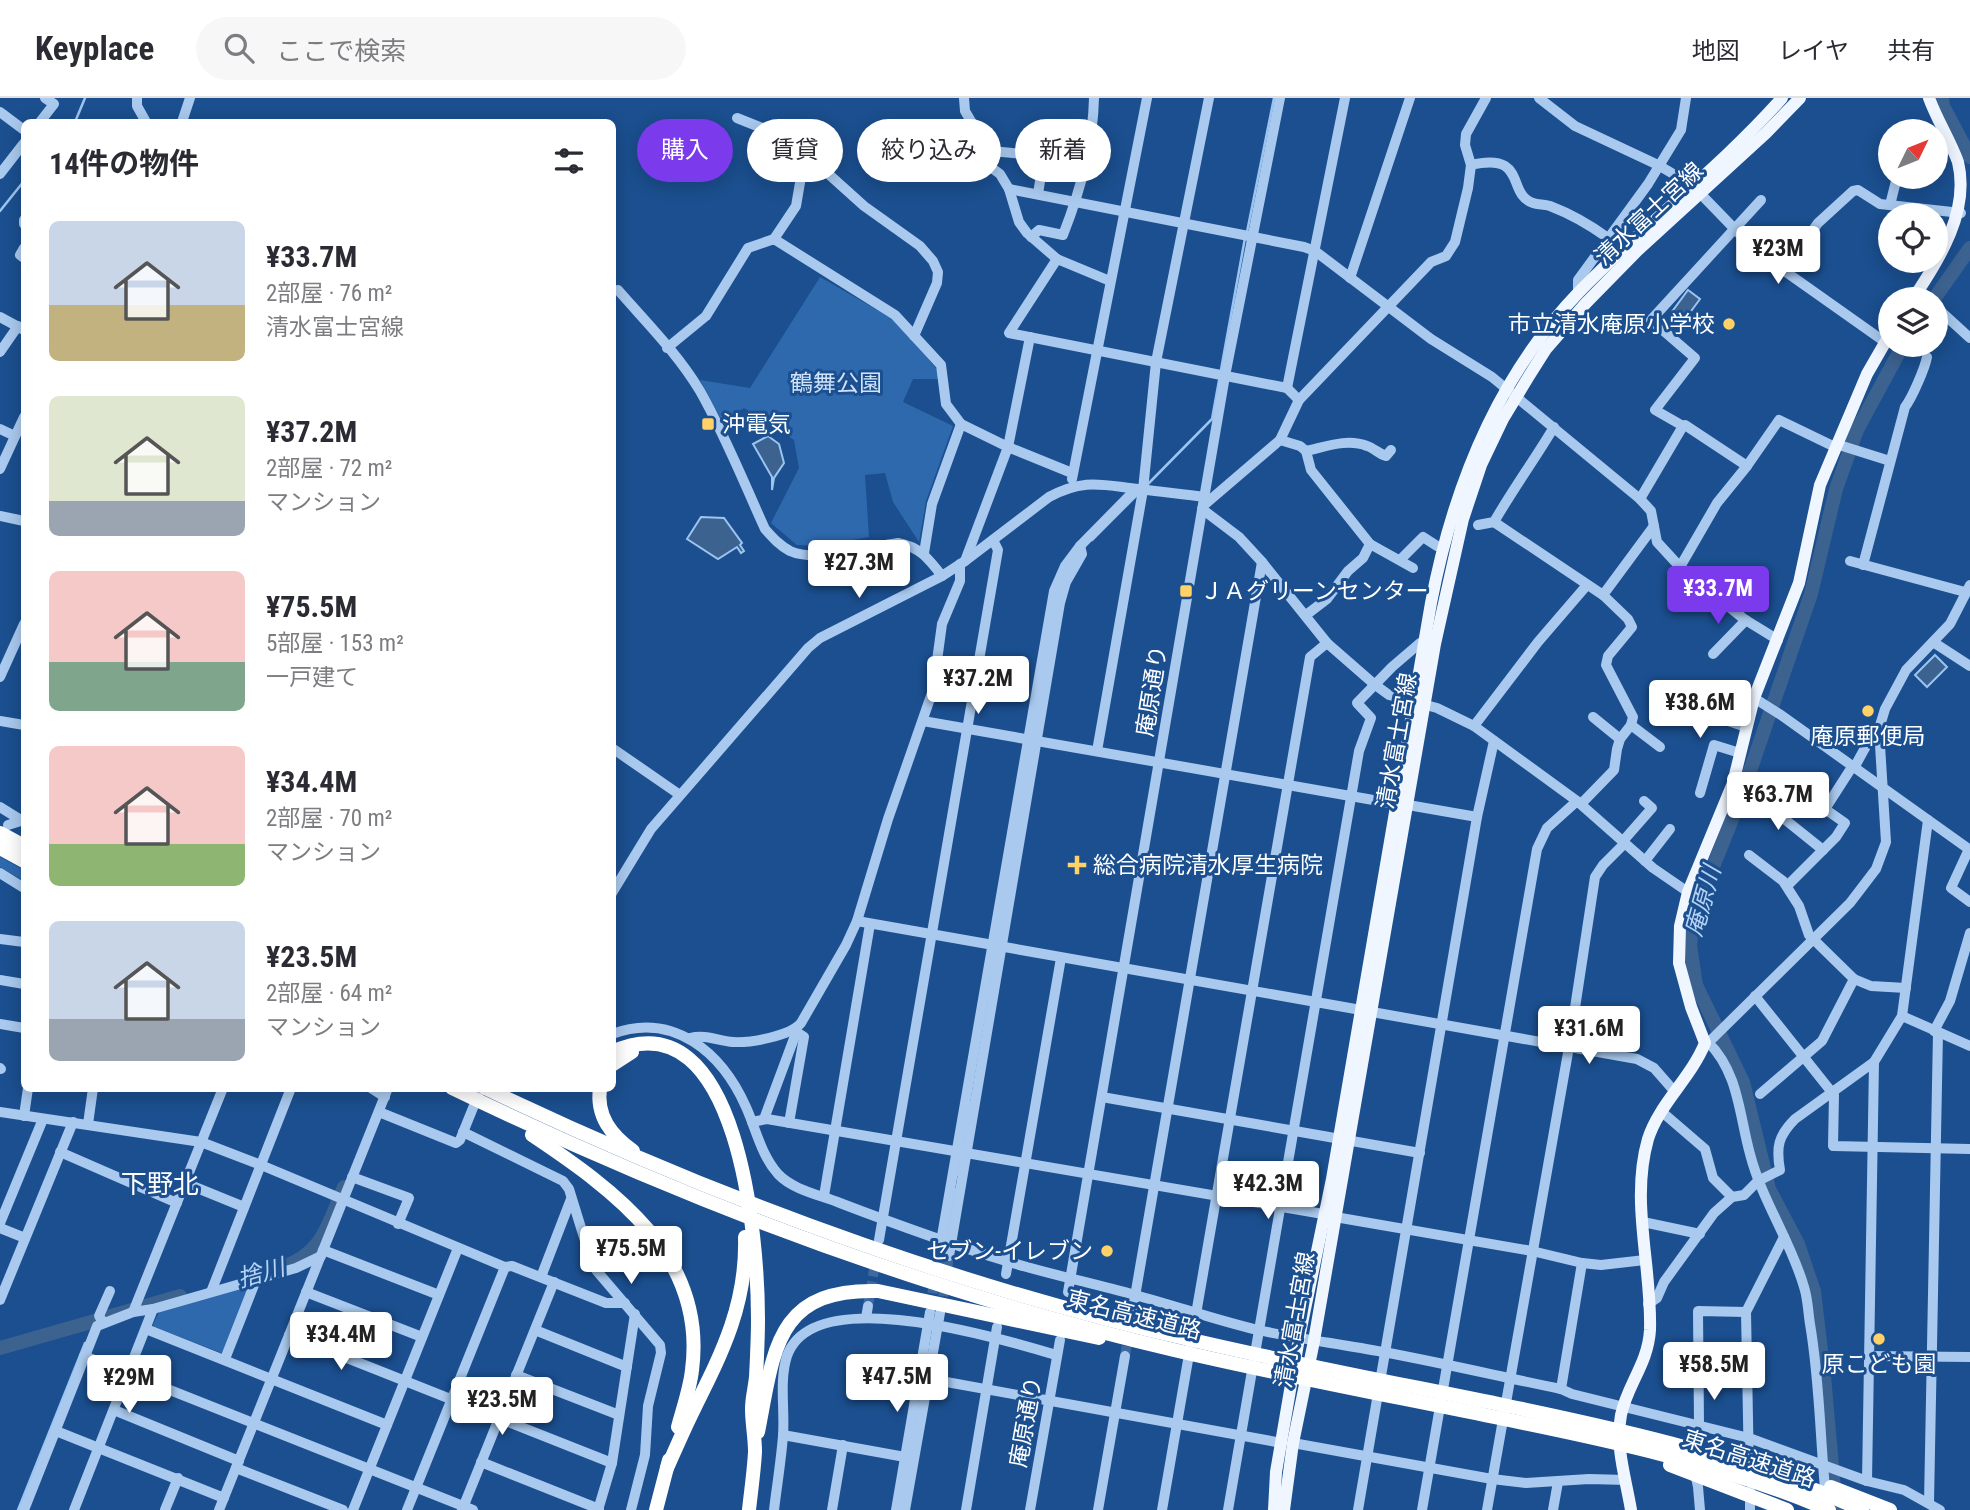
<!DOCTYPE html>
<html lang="ja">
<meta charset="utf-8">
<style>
:root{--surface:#fff;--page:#f7f7f7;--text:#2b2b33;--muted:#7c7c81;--line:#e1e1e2;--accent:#7c3aed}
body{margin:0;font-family:"Roboto Condensed","Noto Sans JP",sans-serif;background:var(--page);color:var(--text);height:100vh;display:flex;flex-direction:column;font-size:26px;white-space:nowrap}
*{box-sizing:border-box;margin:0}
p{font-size:23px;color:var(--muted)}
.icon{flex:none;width:38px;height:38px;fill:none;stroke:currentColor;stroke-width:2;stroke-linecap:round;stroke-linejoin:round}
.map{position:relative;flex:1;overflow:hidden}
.details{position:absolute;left:21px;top:21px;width:595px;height:973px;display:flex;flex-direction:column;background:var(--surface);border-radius:10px;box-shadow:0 4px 18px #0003}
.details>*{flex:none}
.guide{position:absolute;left:637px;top:21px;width:665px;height:63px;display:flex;gap:14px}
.needle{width:46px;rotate:47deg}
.controls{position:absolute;left:1878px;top:21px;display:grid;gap:14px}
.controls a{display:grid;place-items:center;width:70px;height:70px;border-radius:50%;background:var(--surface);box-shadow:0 4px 18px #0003;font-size:35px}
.price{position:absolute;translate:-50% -60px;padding:0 16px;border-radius:7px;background:#fff;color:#222;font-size:23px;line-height:46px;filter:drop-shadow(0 2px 4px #0008)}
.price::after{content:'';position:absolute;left:50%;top:42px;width:21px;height:16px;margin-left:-10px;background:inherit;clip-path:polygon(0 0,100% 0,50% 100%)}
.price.current{background:var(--accent);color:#fff}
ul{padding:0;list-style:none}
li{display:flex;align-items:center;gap:21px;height:175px;padding:0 28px}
li span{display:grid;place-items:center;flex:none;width:196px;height:140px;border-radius:10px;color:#555}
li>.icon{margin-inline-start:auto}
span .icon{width:84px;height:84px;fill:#fffc;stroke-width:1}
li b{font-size:30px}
h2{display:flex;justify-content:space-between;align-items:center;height:84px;padding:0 28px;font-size:30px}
.pill{padding:0 24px;border-radius:32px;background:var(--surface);box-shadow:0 4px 18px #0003;font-size:24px;line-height:63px}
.pill.current{background:var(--accent);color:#fff}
header{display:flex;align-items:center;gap:42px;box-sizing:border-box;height:98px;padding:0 35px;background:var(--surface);border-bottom:2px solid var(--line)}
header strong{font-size:33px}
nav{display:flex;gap:38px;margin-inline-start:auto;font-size:24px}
.search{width:490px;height:63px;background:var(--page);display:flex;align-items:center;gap:18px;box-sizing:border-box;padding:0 24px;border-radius:38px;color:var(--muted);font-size:26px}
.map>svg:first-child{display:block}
</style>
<header>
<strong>Keyplace</strong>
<div class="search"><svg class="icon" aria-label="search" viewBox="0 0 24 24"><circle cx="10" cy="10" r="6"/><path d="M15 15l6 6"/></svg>ここで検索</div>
<nav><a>地図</a><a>レイヤ</a><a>共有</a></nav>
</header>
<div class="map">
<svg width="1970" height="1412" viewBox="0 0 1970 1412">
<rect width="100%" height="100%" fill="#1b4f8f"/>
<g fill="#2e69ad">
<polygon points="820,179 893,221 936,270 940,281 913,281 903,304 953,328 926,403 919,444 893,404 885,375 865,377 869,439 820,448 797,447 771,425 799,370 794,342 744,310 722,323 700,282 750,290"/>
<polygon points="0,759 24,772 24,783 0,769"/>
<polygon points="249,1188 224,1256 155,1229 153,1227 160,1212"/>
</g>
<g fill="#3c6290" stroke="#9cc4f0" stroke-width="2">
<polygon points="1688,192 1700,201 1683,224 1671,215"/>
<polygon points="768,338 779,346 784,365 774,380 772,392 772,379 753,346"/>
<polygon points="701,419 724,420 742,445 740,447 744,453 741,455 737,449 718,461 687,441"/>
<polygon points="1935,557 1947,569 1927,589 1915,577"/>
</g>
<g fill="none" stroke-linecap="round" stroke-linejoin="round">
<g stroke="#9cc4f0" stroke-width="2.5">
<polyline points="75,24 85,0"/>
<polyline points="0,113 24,83"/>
<polyline points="1247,134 1274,0"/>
<polyline points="1147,387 1212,321 1245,140"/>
<polyline points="1092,442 1139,395"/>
<polyline points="957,1077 970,1004"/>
<polyline points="947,1139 955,1091"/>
<polyline points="944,1155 946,1146"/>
<polyline points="18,1412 85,1245"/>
</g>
<g stroke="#3c6290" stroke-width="14">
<polyline points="1942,0 1943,8 1970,59"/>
<polyline points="1934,201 1970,150"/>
<path d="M283,1169C324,1155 328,1125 344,1089"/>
<polyline points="104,1220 180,1198"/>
<polyline points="0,1250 98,1222"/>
<polyline points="1836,1412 1824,1278 1814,1193 1798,1146 1769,1091 1743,984 1696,887 1690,848 1693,819 1741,699 1811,496 1836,391 1857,332 1903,247"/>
</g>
<g stroke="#3d69a0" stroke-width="10" stroke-dasharray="10 5" stroke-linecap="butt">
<polyline points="868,1208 876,1160"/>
<polyline points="930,1210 939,1155"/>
<polyline points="941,1213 949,1158"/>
<polyline points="1125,1258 1133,1210"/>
</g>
<g stroke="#a9c9ee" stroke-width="10">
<polyline points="137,0 137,8 146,24"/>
<polyline points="964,0 965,13 975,30 985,65 1000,76 1009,91 1019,124 1027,135 1057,161 1110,183"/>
<polyline points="1539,0 1575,28 1658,67 1692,87 1755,152 1885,244"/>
<polyline points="0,14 24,32"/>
<polyline points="737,20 762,30 802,73 814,69 824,72 864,108 920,148 933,163 938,174 937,185 914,238"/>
<polyline points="40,24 54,6 45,0"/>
<polyline points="182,24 190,0"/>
<polyline points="981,52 1044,58 1092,28"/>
<path d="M1471,67C1528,54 1506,96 1533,105C1538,107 1544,106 1550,108C1571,116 1590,127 1608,140"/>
<polyline points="0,76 24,45"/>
<polyline points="1009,91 1304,149 1315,153 1431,241 1492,279 1640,401 1651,413 1657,444 1680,469 1744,521 1778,542"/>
<polyline points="1038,96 1044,58"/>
<polyline points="1890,107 1897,79"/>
<polyline points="24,122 24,126"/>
<path d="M1031,139L1039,132L1063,137C1080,94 1093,46 1094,0"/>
<polyline points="774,141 796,108 802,73"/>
<polyline points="24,150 20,157 24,160"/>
<polyline points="1057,161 1009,235 1287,290 1299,302"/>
<polyline points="1784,173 1818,125 1853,93 1858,92 1880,106 1961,115"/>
<polyline points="1350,180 1410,0"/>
<path d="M618,192C646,224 678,256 700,293C725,337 744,385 765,431C773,440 779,447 790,453C816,465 869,449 898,445C920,449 929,461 942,478"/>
<polyline points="1918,193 1927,201"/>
<polyline points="1578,195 1578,182 1648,86 1681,32 1686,0"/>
<polyline points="1936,209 1970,240"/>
<polyline points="0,219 24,232"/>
<polyline points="667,250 706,218 748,150 774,141 895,217 941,267 946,306 961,326 1008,349 1072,375"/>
<polyline points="0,254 18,228"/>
<polyline points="1287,290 1345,0"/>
<polyline points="1683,328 1685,327 1747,368 1779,322 1835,349"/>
<polyline points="0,331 15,338"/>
<polyline points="1280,342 1300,348 1306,353 1311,372 1370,446 1363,460 1348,473 1327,501 1306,517"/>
<polyline points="1836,346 1890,363"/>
<path d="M1306,353C1325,349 1347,340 1367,348C1374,350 1379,356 1386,358L1391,352"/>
<polyline points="0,371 24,319"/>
<polyline points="1072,381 1147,0"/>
<polyline points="1640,401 1683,328 1655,312 1695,260 1651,222 1761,102"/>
<polyline points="1203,408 1280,342 1299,302 1431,164 1446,158 1455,144 1468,90 1471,67 1465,47 1466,36 1486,0"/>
<polyline points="1202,411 1239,439 1262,464 1327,545 1374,586 1389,597 1437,610 1474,628 1577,703 1653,770 1688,794"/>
<polyline points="0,418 24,423"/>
<polyline points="1494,424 1603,497"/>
<path d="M1478,427L1494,424C1513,391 1535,361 1554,329"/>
<polyline points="1370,446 1413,470"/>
<polyline points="924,455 932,406 961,326"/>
<polyline points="1401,461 1423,439 1437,448 1443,449"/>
<polyline points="965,463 1008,349 1030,239"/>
<polyline points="1850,463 1965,494"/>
<path d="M1863,467L1905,309C1912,300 1925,270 1927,259"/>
<polyline points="1680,469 1717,405 1747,368"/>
<polyline points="1933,544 1970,568"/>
<polyline points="1713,556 1746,522"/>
<polyline points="0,579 24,526"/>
<polyline points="1754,600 1781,617 1970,752"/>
<polyline points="1693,611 1746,629"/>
<polyline points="1593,619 1620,641"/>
<polyline points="0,623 24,627"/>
<polyline points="923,623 1396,706"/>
<polyline points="1631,627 1660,649"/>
<polyline points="1474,628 1538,544 1587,487"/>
<polyline points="612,650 680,697"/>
<polyline points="1097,653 1143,392 1156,264 1209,0"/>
<polyline points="1854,670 1871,639 1879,631"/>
<polyline points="1700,695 1714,647 1740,655"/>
<polyline points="1752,695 1823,752"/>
<polyline points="1581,706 1614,672 1617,651 1620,641 1631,627 1633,619 1606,567 1608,558 1632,529 1628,521 1603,497 1654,428"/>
<polyline points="1408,707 1477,719"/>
<polyline points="0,709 21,722"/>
<polyline points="8,727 24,722"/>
<polyline points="1623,743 1652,710 1644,703"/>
<polyline points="1969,751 1951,790 1970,804"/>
<polyline points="1749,757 1783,783 1799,808 1809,837 1854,881 1871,888 1906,890"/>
<polyline points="1645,763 1670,731"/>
<polyline points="0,775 24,790"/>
<polyline points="1787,788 1836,739 1845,725 1825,711 1852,669"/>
<path d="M612,795L651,731L808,550L820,540L942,478L965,463L1049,399C1084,380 1102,387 1139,391C1161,394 1183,396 1205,399"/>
<polyline points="857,823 1361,912"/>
<polyline points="0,841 24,844"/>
<polyline points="0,882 24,886"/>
<polyline points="1755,898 1834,997 1833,1048 1970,1051"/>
<polyline points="1372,914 1637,961 1654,970 1675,994"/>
<polyline points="1902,918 1970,948"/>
<polyline points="0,926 24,930"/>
<polyline points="1934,933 1950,903 1970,835"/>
<path d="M612,936C674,913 722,955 746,1009C756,1031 761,1057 778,1076C793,1092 820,1097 840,1105C895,1126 950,1146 1006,1163C1048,1176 1092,1185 1135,1197C1176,1208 1216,1222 1258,1232C1299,1241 1341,1246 1383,1254C1443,1265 1502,1279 1561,1291L1572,1296L1749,1340L1867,1383L1904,1392L1940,1412"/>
<path d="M690,940C706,936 718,943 733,944C751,945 790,938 801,925L846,847L857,823L888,721L933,592L942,526L960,483V466"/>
<path d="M1708,944C1739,975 1739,1017 1750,1056C1762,1103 1791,1143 1804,1189C1808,1201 1808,1214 1810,1226C1820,1284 1820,1343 1826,1401"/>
<polyline points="1705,945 1711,942 1850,805 1876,771 1886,744 1879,631 1885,611 1906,572 1950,526 1970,487"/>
<polyline points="0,970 1,971"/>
<polyline points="371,990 385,999"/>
<polyline points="1760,996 1822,943 1854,881"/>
<polyline points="1102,999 1420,1055"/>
<polyline points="0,1014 201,1044 261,1067 505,1169 407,1412"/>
<polyline points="379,1014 456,1045 460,1042 481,990"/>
<polyline points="1662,1014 1705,1051 1713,1080 1732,1099"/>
<polyline points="24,1018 28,990"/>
<polyline points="764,1021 796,935"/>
<polyline points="752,1024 767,1021 1323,1116"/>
<polyline points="789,1025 804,939 795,933"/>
<polyline points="88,1026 93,990"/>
<polyline points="463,1034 563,1083 569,1091 590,1159 596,1172 660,1247 661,1255 648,1308 645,1357 631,1412"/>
<polyline points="60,1054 177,1105"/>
<polyline points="352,1079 409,1100 398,1126"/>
<polyline points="185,1085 244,1109"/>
<polyline points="824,1098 870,826"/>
<polyline points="1335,1119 1532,1153 1582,1165 1601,1167 1645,1162"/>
<polyline points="1643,1124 1700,1136"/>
<polyline points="0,1125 43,1021"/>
<polyline points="0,1130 25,1140"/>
<polyline points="879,1142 998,452 993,442"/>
<polyline points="323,1152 439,1197"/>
<polyline points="939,1155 1054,493 1065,468 1080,448 1136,391"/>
<polyline points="949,1158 1060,505 1066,484 1082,456 1080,448"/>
<polyline points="505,1169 512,1168 606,1205 625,1205"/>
<polyline points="1006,1176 1061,860"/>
<polyline points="541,1179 571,1101"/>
<polyline points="211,1194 291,990"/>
<polyline points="306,1194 422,1239"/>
<polyline points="1068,1194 1225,278 1280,0"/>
<polyline points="0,1202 73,1024"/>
<path d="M1648,1206L1657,1200L1664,1184L1714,1115L1732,1099L1744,1097L1758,1083L1780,1072C1776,1049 1778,1038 1795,1021L1874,964L1902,918L1928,722"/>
<polyline points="1133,1210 1262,464"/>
<polyline points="133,1214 223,990"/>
<polyline points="866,1220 868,1208"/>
<polyline points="103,1224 99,1218 110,1193"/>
<polyline points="146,1231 387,1327"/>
<polyline points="535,1232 627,1269"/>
<polyline points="289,1237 612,1365"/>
<polyline points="84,1258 473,1412"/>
<polyline points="1869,1258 1970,1259"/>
<polyline points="225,1261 256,1182"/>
<polyline points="516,1277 619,1317"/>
<polyline points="919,1279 1282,1345"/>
<polyline points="1561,1291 1582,1165"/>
<polyline points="114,1312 239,1363"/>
<polyline points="56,1333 224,1400"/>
<polyline points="783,1337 905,1359"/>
<polyline points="1293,1345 1492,1381 1526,1385 1589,1381 1626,1382"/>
<polyline points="1696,1357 1699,1327 1698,1213 1746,1214"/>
<polyline points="481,1364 599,1411"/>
<polyline points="236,1370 343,1412"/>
<polyline points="1749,1374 1746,1214 1784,1139"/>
<polyline points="1695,1375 1698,1389 1700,1412"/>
<polyline points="1867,1383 1874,964"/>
<polyline points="1750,1393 1750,1412"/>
<polyline points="1929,1405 1938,934"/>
<polyline points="24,1412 97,1228 133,1214 153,1211 296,1170 321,1158"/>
<polyline points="74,1412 153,1211"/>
<polyline points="165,1412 178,1380"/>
<polyline points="219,1412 388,990"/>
<polyline points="353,1412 458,1150"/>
<polyline points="462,1412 554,1184"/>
<polyline points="598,1412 612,1365 635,1216"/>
<path d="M774,1412C777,1387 781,1363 783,1338C785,1312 779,1283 787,1258C813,1183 1003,1241 1056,1257"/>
<polyline points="832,1412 843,1347"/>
<polyline points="896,1412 930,1214"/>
<polyline points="905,1412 940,1215"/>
<polyline points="966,1412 997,1229"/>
<polyline points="1030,1412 1060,1242"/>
<polyline points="1098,1412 1125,1258"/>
<polyline points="1162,1412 1310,559 1327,545"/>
<polyline points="1228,1412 1359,653 1371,620 1357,605 1392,569 1420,545 1425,545"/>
<polyline points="1358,1412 1477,719 1494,643"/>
<polyline points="1422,1412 1537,751 1547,730 1577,703"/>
<polyline points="1487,1412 1569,949 1595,779 1603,767 1625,745"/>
<polyline points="1553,1412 1558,1384"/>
</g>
<g stroke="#f0f6ff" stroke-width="12">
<path d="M1913,201C1939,161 1970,114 1958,64C1950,42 1937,22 1929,0"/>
<path d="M1274,1412L1276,1374L1299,1240L1332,1081L1431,505C1453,390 1496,280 1579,194C1644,127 1720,70 1782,0"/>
<polyline points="1284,1412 1293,1345 1314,1243 1435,546 1463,421 1481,367 1503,321 1529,278 1546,251 1586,205 1638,152 1766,35 1800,0"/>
<path d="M1631,1412C1626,1381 1615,1349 1621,1317C1627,1287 1648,1266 1650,1232C1652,1168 1630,1104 1648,1041C1659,1006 1691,980 1705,945L1691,909L1679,865L1680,828L1688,794L1733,685L1754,600L1799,485L1820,387L1867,276L1890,236"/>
</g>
<g stroke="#fff" stroke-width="14">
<polyline points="0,735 24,748"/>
<polyline points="0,750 24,763"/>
<path d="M612,954C740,896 758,1145 758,1221C758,1240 757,1260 756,1279C755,1290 752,1300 752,1311C752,1325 755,1339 755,1354C754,1373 751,1393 749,1412"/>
<polyline points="612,967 632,954"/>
<path d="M452,990C683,1102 924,1193 1174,1252C1280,1277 1387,1297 1494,1319C1608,1342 1722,1366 1829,1412"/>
<path d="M485,990C711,1098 945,1185 1188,1241C1294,1266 1401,1286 1508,1308C1628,1333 1749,1360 1862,1412"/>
<path d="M600,990C596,1018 611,1037 633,1053"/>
<path d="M532,1037C614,1092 707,1158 692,1272C690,1291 683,1310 678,1329"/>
<path d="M758,1334C774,1253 775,1190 878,1193L1099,1240"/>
<polyline points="1670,1367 1787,1412"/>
<path d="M667,1370C676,1350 684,1331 694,1311C723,1253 747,1205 745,1139"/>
<polyline points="1831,1389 1890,1412"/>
<polyline points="656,1412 669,1362"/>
</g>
</g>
<g fill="#ffd166" stroke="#1b4f8f" stroke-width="2.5">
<circle cx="1729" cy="226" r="7"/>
<rect x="701" y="319" width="14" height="14" rx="3.5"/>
<rect x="1179" y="486" width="14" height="14" rx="3.5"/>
<circle cx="1868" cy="613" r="7"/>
<path d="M1073.5 756.5h7v7h7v7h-7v7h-7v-7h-7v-7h7z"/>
<circle cx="1107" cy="1153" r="7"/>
<circle cx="1879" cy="1241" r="7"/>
</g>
<g text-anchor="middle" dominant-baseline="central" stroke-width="6" stroke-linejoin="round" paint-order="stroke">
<g font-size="23" fill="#fff" stroke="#1b4f8f">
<text transform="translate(1649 116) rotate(-43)">清水富士宮線</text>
<text transform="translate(1152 593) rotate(-81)">庵原通り</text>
<text transform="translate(1397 643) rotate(-80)">清水富士宮線</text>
<text transform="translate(1134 1217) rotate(14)">東名高速道路</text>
<text transform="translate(1295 1222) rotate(-80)">清水富士宮線</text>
<text transform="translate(1026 1324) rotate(-80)">庵原通り</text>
<text transform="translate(1749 1361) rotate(18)">東名高速道路</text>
</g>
<g font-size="23" fill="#fff" stroke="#1b4f8f" text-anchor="start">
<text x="1715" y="226" text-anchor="end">市立清水庵原小学校</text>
<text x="722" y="326">沖電気</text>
<text x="1200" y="493">ＪＡグリーンセンター</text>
<text x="1868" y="638" text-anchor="middle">庵原郵便局</text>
<text x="1093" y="767">総合病院清水厚生病院</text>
<text x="1093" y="1153" text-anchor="end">セブン-イレブン</text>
<text x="1879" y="1266" text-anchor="middle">原こども園</text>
</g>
<g font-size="23" fill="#cfe3fa" stroke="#1b4f8f">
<text x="836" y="285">鶴舞公園</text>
</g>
<g font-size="24" font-style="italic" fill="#b5d3f5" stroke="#1b4f8f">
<text transform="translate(1703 803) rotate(-74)">庵原川</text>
<text transform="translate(261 1175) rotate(-16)">捨川</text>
</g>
<g font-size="26" fill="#fff" stroke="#1b4f8f">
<text x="160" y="1086">下野北</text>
</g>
</g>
</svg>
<div class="controls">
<a><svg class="needle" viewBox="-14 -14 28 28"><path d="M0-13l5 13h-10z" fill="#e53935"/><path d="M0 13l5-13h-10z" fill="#7c7c81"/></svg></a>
<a><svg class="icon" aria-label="locate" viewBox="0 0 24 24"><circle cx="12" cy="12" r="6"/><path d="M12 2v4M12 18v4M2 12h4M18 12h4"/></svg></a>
<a><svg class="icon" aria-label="layers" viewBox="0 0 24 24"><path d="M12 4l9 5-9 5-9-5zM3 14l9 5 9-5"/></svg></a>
</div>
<b class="price" style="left:1778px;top:188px">¥23M</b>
<b class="price" style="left:859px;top:502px">¥27.3M</b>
<b class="price current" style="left:1718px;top:528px">¥33.7M</b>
<b class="price" style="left:978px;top:618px">¥37.2M</b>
<b class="price" style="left:1700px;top:642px">¥38.6M</b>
<b class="price" style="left:1778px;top:734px">¥63.7M</b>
<b class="price" style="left:1589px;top:968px">¥31.6M</b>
<b class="price" style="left:1268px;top:1123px">¥42.3M</b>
<b class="price" style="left:631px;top:1188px">¥75.5M</b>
<b class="price" style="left:341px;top:1274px">¥34.4M</b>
<b class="price" style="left:1714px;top:1304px">¥58.5M</b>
<b class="price" style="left:897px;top:1316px">¥47.5M</b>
<b class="price" style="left:129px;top:1317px">¥29M</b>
<b class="price" style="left:502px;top:1339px">¥23.5M</b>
<div class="guide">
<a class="pill current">購入</a>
<a class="pill">賃貸</a>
<a class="pill">絞り込み</a>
<a class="pill">新着</a>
</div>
<section class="details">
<h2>14件の物件<svg class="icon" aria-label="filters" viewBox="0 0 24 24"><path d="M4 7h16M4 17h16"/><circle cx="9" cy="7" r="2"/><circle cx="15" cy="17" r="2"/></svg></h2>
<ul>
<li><span style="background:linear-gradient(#c9d6e8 60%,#c2b280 0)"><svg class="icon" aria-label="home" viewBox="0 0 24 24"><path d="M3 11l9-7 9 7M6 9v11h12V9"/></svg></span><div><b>¥33.7M</b><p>2部屋 · 76 m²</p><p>清水富士宮線</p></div></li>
<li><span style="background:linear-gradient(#dfe7d0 75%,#9aa5b1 0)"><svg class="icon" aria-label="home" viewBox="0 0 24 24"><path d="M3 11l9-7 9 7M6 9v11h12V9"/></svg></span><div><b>¥37.2M</b><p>2部屋 · 72 m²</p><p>マンション</p></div></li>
<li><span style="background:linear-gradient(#f6c9c9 65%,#7fa58c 0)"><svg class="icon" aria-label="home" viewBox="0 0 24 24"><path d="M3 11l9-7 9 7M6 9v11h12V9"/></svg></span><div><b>¥75.5M</b><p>5部屋 · 153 m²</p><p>一戸建て</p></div></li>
<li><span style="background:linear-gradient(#f6c9c9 70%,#8fb573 0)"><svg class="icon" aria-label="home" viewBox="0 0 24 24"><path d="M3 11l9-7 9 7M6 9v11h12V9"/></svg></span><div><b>¥34.4M</b><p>2部屋 · 70 m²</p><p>マンション</p></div></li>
<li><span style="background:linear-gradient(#c9d6e8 70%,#9aa5b1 0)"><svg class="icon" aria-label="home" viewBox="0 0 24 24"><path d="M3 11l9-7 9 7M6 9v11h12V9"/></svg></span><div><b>¥23.5M</b><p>2部屋 · 64 m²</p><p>マンション</p></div></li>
</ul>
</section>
</div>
